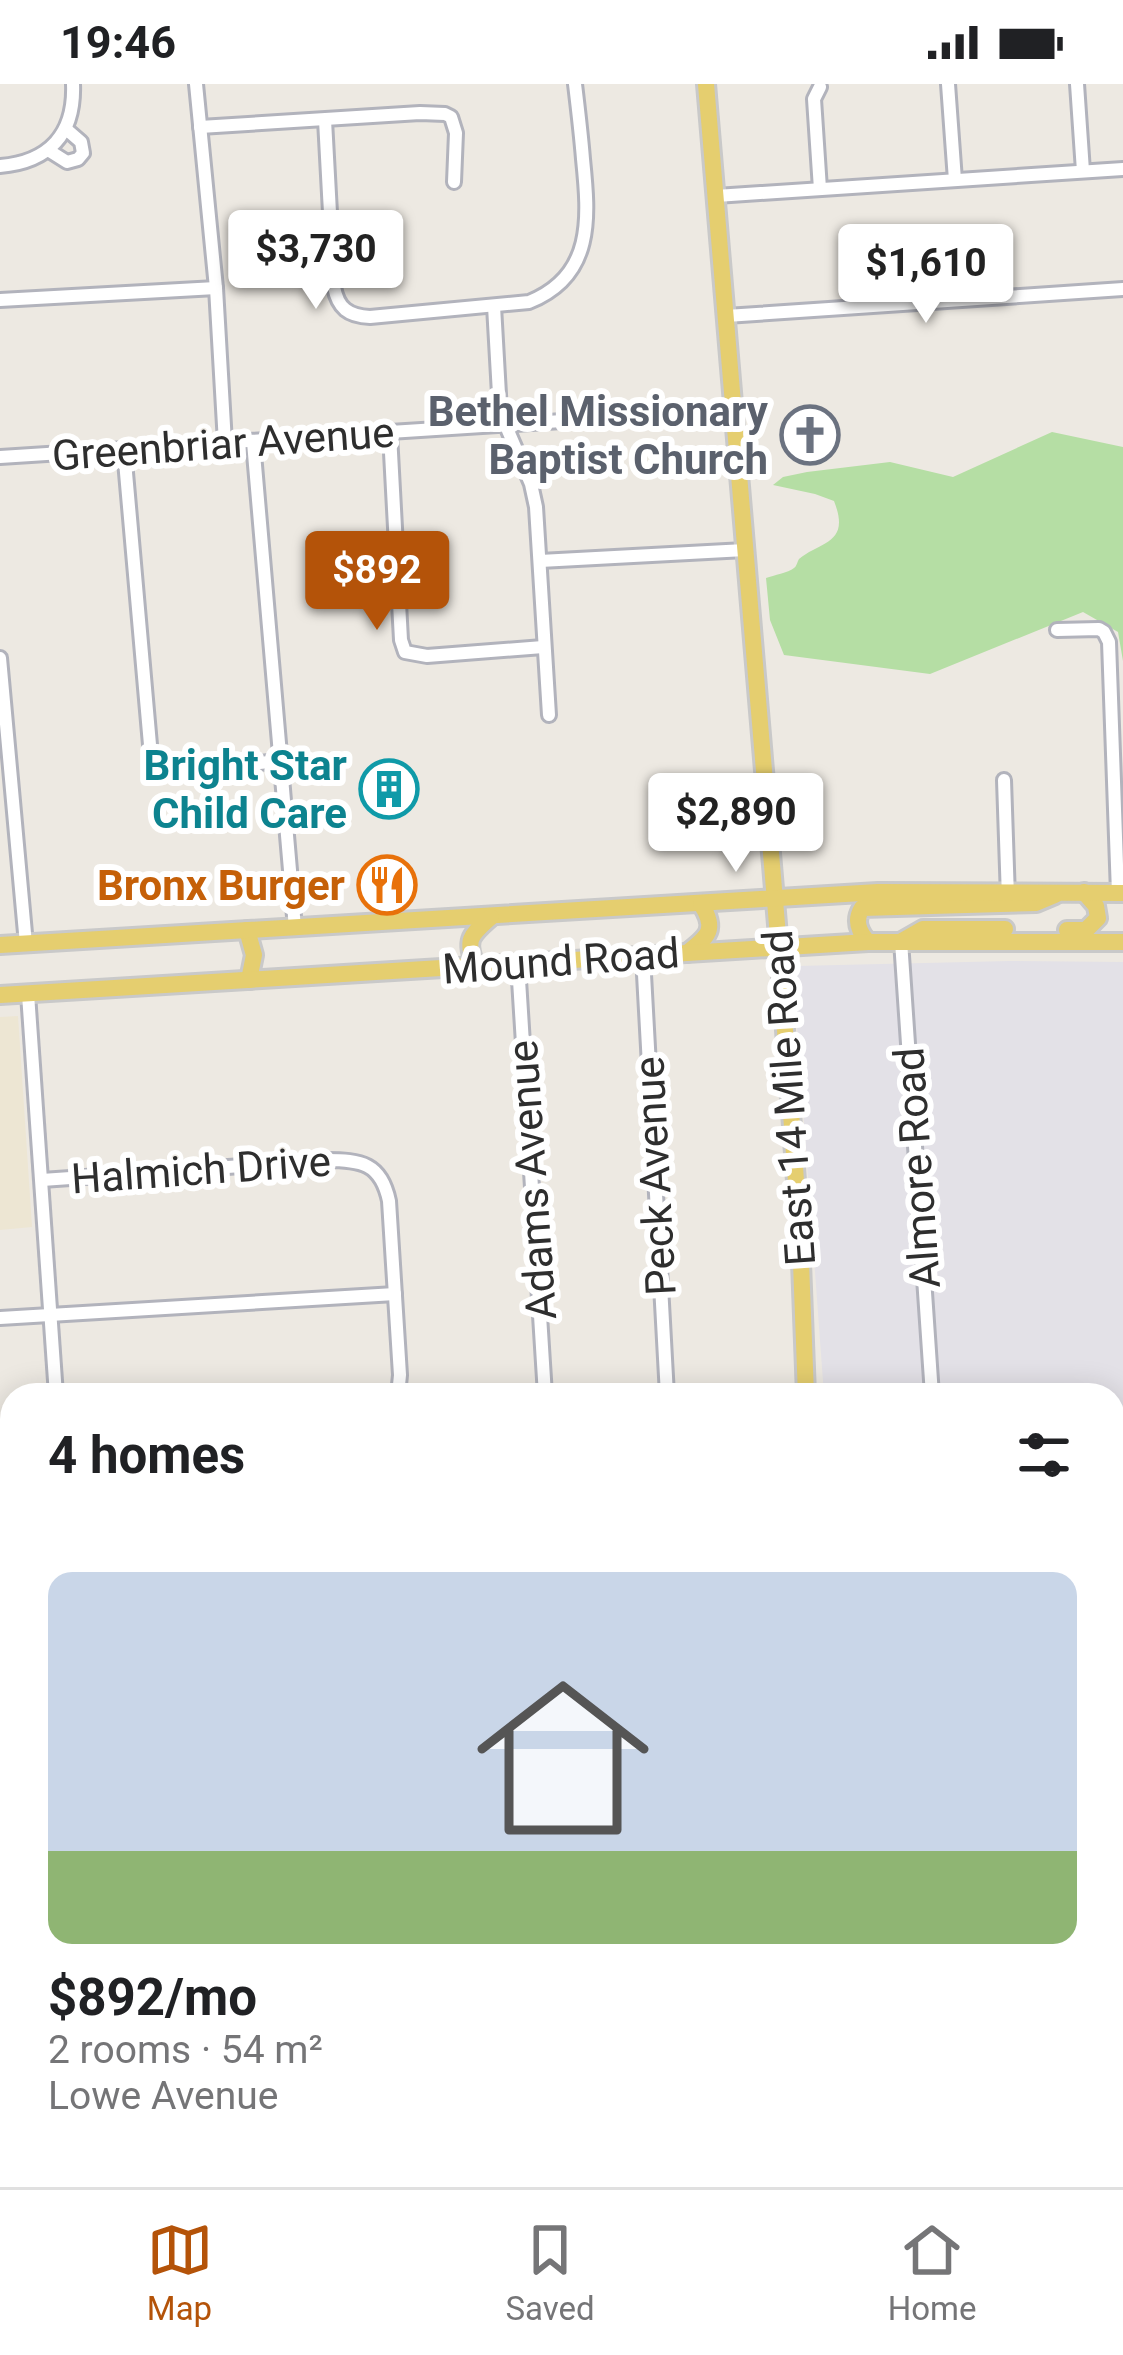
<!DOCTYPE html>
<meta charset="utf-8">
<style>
:root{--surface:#fff;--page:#f2f2f2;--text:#202124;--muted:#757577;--line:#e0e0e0;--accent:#b45309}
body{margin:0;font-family:Roboto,sans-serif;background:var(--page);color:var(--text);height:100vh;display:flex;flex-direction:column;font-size:45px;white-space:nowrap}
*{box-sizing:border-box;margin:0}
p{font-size:39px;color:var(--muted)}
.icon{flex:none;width:66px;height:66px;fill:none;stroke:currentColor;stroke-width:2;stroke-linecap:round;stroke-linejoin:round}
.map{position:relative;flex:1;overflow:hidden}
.side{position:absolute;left:0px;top:1299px;width:1125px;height:804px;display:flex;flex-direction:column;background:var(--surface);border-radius:36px 36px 0 0;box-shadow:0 6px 30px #0003}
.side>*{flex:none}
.price{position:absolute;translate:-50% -102px;padding:0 27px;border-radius:12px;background:#fff;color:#222;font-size:39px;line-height:78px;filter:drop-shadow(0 3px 6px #0008)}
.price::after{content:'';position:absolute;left:50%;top:72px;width:36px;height:27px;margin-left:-18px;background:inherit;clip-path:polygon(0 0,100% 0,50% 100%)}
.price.active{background:var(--accent);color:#fff}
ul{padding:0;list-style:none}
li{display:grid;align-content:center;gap:24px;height:636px;padding:0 48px}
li+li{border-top:3px solid var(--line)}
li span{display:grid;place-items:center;height:372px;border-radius:24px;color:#555}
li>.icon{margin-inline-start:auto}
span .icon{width:216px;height:216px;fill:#fffc;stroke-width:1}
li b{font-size:51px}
h2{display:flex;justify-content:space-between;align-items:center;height:144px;padding:0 48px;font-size:51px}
.status{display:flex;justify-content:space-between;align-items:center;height:84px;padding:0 60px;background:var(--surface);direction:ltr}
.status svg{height:33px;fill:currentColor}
.menu{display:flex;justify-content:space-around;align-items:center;height:168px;border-top:3px solid var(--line);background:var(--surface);font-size:33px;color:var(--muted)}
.menu a{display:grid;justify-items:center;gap:6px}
.menu .active{color:var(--accent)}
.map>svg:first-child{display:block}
</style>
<div class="status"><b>19:46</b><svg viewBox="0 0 49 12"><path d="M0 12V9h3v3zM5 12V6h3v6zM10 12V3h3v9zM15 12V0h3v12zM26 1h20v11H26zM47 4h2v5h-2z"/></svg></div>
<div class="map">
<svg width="1123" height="2103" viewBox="0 0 1123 2103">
<rect width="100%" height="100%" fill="#ede9e2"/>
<g fill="#e3e1e7">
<polygon points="1010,877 1123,878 1123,1909 1113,1909 1113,1311 824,1311 793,887 796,882"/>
<polygon points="0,1433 12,1433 12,1967 0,1968"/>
<polygon points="12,1989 12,2091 842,2091 843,2103 0,2103 0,1990"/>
</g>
<polygon fill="#ede6d3" points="18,932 32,1143 0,1146 0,933"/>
<path fill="#b5dea4" d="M1052,348L1123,363V577L1118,548L1083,528L930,590L784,571L770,536L766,494C774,491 788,489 794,484C797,482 797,478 799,475C821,457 851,460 834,417L815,410L773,401L783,393L807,388L890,378L953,393Z"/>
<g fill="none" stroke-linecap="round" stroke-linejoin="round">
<polyline stroke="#80c6e5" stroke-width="3" points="1113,2086 1123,2087"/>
<g stroke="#80c6e5" stroke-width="16">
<polyline points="1113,1846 1123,1842"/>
<polyline points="1096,2103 1097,2091"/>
</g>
<g stroke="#b2b3bc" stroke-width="18">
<g id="minor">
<polyline points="196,0 216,204 225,359"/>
<polyline points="948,0 955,96"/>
<polyline points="1077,0 1083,87"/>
<path d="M325,36L334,203C338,224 348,232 370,233L529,218C594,192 589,134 583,75C581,50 578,25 575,0"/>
<polyline points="200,43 420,29 445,30 451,33 456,49 454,98"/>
<polyline points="48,66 67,78 78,75 83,69 81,58 66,45"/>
<path d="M0,82C49,78 75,50 73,0"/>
<polyline points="820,105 814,15 820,3"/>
<polyline points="716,112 1123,85"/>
<polyline points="0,216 216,204"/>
<polyline points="494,222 500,328 531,400 536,423 549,631"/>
<polyline points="726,232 1123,205"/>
<polyline points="390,350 401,556 405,568 427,572 543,563"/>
<polyline points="253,358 295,844"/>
<path d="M124,366L151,672C174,692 250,679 281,677"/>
<polyline points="0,373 733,326"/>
<polyline points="540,477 745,466"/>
<polyline points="1057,546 1099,545 1104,548 1109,558 1118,809"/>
<polyline points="0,574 26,860"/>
<polyline points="1004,696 1008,814"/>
<polyline points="901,857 932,1311"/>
<polyline points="643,872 667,1311"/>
<polyline points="518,880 545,1311"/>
<polyline points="28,910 56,1311"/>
<path d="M42,1096L326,1076C361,1076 381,1079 389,1117L400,1291L398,1311"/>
<polyline points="0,1234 395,1210"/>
<polyline points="0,1369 12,1369"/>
</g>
</g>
<g stroke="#c9c9c9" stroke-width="22">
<g id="major">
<polyline points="706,0 779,864 800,1152 806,1311"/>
<polyline points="247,846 254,871 249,896"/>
<polyline points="1067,846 1086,846 1098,834 1096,822 1084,808"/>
<polyline points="902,857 923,845 1005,845"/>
<path d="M868,858C859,848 854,837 862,824L1036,819L1055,811"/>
<polyline points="0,861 878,808 1123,809"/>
<path d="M687,869C709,852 717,845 701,820"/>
<path d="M476,883C464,855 471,851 491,833"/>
<polyline points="0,911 868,858 1123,858"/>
<polyline points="867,2091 868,2103"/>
</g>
</g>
<use href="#minor" stroke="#fff" stroke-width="12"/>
<use href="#major" stroke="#e5ce6f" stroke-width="16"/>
<g stroke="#a5a6b6" stroke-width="3">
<polyline points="1113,1919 1123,1918"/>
<polyline points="0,1979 12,1979"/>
</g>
</g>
<defs>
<g id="church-ring" transform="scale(3)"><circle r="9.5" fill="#fff" stroke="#6b7280" stroke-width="1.5"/><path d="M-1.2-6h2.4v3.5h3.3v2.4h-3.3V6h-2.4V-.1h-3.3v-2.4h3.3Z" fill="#6b7280"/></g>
<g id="building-ring" transform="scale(3)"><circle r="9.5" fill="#fff" stroke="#0f9aa8" stroke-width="1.5"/><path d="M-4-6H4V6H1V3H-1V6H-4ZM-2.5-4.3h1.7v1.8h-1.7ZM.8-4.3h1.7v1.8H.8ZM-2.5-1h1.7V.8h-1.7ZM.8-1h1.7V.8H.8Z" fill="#0f9aa8"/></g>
<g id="restaurant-ring" transform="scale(3)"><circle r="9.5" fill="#fff" stroke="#e8710a" stroke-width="1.5"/><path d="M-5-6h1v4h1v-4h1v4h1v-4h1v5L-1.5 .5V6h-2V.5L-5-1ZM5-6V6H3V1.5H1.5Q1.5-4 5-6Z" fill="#e8710a"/></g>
</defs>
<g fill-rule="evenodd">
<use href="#church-ring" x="810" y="351"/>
<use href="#building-ring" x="389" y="705"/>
<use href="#restaurant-ring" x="387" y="801"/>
</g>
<g text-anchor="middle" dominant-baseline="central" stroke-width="12" stroke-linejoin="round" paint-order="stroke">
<g font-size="42" font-weight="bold" fill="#5b616d" stroke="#fff" text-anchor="end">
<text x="768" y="327">Bethel Missionary<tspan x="768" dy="48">Baptist Church</tspan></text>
</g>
<g font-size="42" fill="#2e2e2e" stroke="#fff">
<text transform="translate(223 360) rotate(-4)">Greenbriar Avenue</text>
<text transform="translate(561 877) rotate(-4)">Mound Road</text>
<text transform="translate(789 1014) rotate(-94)">East 14 Mile Road</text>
<text transform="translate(917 1084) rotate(-94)">Almore Road</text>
<text transform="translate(201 1086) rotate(-4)">Halmich Drive</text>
<text transform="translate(655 1092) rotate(-93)">Peck Avenue</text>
<text transform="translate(532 1096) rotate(-94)">Adams Avenue</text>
</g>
<g font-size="42" font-weight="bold" fill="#0d838f" stroke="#fff" text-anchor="end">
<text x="347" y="681">Bright Star<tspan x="347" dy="48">Child Care</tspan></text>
</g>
<g font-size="42" font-weight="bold" fill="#c56008" stroke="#fff" text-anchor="end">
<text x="345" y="801">Bronx Burger</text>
</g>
</g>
</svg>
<b class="price" style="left:316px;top:228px">$3,730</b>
<b class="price" style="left:926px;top:242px">$1,610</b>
<b class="price active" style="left:377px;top:549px">$892</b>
<b class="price" style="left:736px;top:791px">$2,890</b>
<section class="side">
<h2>4 homes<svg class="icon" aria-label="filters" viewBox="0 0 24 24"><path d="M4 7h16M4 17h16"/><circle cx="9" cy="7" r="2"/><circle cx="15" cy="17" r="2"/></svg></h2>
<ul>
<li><span style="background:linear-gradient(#c9d6e8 75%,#8fb573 0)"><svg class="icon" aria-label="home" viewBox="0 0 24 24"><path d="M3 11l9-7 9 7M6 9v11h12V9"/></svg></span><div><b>$892/mo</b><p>2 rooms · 54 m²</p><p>Lowe Avenue</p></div></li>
</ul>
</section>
</div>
<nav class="menu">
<a class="active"><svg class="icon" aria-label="map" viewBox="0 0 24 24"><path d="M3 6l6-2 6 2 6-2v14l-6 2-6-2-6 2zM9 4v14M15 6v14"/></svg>Map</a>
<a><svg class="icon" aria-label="saved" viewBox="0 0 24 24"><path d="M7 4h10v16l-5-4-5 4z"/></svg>Saved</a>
<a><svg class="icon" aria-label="home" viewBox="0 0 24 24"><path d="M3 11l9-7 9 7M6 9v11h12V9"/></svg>Home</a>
</nav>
